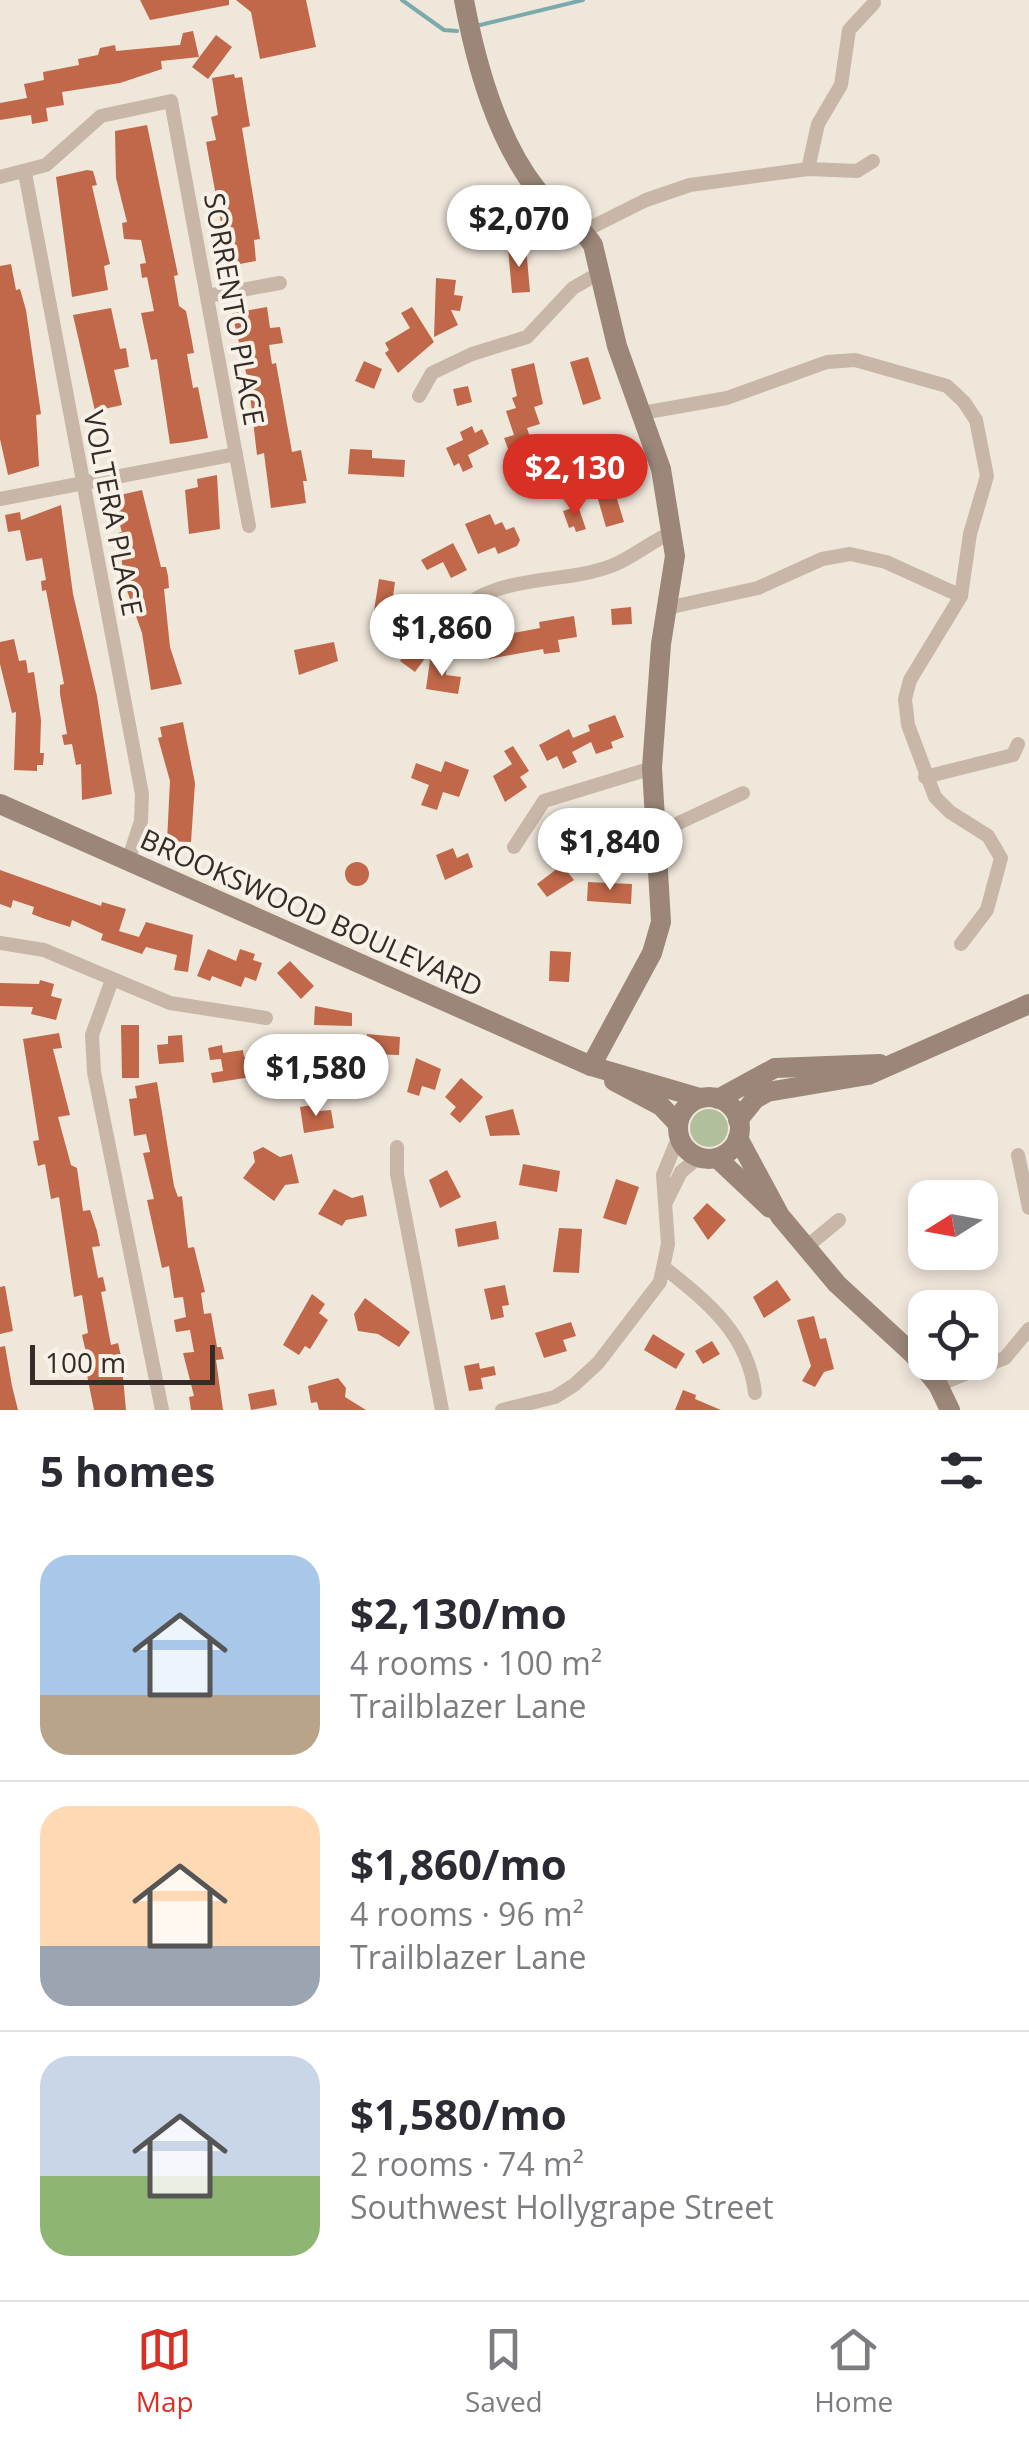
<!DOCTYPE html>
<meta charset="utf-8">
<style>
:root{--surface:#fff;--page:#f2f2f3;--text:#2b2b33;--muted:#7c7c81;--line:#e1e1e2;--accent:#d93025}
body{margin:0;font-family:"Open Sans",sans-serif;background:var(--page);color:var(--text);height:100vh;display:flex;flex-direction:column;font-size:38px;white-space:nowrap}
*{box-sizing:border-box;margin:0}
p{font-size:32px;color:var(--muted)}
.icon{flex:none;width:55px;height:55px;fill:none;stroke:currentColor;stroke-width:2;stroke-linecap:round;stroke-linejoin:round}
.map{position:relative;height:1410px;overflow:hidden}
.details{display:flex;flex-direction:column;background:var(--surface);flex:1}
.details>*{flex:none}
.needle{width:65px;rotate:259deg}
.tools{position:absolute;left:908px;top:1180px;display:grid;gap:20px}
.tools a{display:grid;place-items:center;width:90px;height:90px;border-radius:20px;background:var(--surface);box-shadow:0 5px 15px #0003;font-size:50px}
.scale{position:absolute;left:30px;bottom:25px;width:185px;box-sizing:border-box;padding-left:10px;border:5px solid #352c28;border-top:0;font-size:28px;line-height:35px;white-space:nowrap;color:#352c28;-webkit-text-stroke:8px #f8f1e7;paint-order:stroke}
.price{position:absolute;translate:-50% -85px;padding:0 22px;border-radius:35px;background:#fff;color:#222;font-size:32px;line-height:65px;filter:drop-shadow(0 2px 5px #0008)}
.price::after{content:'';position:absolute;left:50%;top:60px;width:30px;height:22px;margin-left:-15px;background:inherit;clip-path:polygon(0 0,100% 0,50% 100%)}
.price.selected{background:var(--accent);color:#fff}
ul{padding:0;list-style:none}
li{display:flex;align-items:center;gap:30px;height:250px;padding:0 40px}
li+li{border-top:2px solid var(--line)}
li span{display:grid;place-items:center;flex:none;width:280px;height:200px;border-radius:30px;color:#555}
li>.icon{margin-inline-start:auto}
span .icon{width:120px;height:120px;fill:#fffc;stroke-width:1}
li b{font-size:42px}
h2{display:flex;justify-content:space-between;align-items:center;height:120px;padding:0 40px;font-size:42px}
.dock{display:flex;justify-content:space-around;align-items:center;height:140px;border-top:2px solid var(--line);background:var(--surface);font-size:28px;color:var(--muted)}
.dock a{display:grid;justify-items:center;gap:5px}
.dock .selected{color:var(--accent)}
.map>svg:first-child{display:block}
</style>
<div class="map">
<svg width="1029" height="1410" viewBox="0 0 1029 1410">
<rect width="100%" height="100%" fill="#f0e7db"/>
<circle fill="#b2bf9c" cx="709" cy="1128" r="19"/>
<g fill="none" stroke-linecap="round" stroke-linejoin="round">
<g stroke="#7ba9ac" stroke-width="4">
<polyline points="402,0 444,30 457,31"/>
<polyline points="480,25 583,0"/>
</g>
</g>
<g fill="#c06849">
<polygon points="140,0 229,0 229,5 150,20"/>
<polygon points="236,0 306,0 316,47 260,59 251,12"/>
<polygon points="193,31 199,57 161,61 162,69 120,83 62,92 64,105 46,108 48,121 32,124 31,115 0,120 0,103 27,98 24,84 44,80 43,72 79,65 78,59 98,55 100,48 115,45 116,51 180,45 183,33"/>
<polygon points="216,35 232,47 208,79 192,67"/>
<polygon points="234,74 235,78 242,77 250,126 242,128 260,239 254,240 256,261 229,266 206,142 216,140 211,117 218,115 212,78"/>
<polygon points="147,125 178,275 174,276 179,306 186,311 191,336 194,353 187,354 193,388 198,387 208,438 186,442 170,444 157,359 151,360 141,313 154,311 147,277 142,278 140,264 146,263 141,240 124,239 122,223 127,222 116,178 115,131"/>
<polygon points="87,170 93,171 97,185 92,186 110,264 104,266 108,290 72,297 56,177"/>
<polygon points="526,247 530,292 512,293 508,248"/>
<polygon points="11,264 16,290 20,289 26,310 41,414 36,415 39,466 8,475 0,439 0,266"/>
<polygon points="436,278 456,280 454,295 463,296 460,311 451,310 458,325 434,337"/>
<polygon points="267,307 270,328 280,327 283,343 269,345 272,364 276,363 292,452 301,450 307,481 303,481 306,503 271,508 264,453 257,455 249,386 244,387 242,378 247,377 232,313"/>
<polygon points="412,307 434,342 398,373 385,353 389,350 385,343 410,328 401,313"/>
<polygon points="111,308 120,349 126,348 129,367 114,370 122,405 95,411 73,315"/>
<polygon points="588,357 601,399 583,405 570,362"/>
<polygon points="364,361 382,369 374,389 355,381"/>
<polygon points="534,363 543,404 534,407 540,424 527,428 534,449 511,457 504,438 514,435 506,411 516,408 512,398 517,396 511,369"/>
<polygon points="468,386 472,402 457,406 453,389"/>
<polygon points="472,426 475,433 482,429 489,444 468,455 473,467 463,472 459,463 454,466 446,448 463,440 460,432"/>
<polygon points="350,449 372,450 372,458 405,460 404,477 348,474"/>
<polygon points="217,475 220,529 189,534 185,490 198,487 197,479"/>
<polygon points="610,476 624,522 606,527 593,482"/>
<polygon points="142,490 161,567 166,567 168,576 169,588 164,589 170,647 182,684 151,690 142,633 125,585 118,533 122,532 111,497"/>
<polygon points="61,505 73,594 97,696 112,794 82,800 81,764 76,765 72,744 64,745 62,735 67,734 60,694 60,685 64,684 46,590 42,591 41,581 46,580 42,558 26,561 20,530 8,532 5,515 20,512 21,520"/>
<polygon points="578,506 586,529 576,532 574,526 569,528 563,511"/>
<polygon points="490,514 495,525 502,522 506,530 514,527 520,540 517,546 498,554 495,547 478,554 465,524"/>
<polygon points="453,543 467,570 451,578 443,562 427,570 421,560"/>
<polygon points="379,579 395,582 390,619 373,617"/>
<polygon points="631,607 632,624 612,625 611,609"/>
<polygon points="574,616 577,637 558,640 560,652 544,654 543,649 489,659 487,650 501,647 498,636 540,628 539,622"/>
<polygon points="14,639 19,661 26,660 28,673 34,672 41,720 40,753 44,753 43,765 37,765 37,771 14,770 16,712 12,713 0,664 0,642"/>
<polygon points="414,641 429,653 415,672 400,661"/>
<polygon points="334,642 338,661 299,675 294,650"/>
<polygon points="430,660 447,663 446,675 461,677 458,694 426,689"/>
<polygon points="615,715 624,737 611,742 613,748 596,754 591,742 572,752 577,762 563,769 557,756 547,761 539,745 569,729 573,738 590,731 588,725"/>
<polygon points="183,722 195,783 191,842 167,841 170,781 158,738 162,737 160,727"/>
<polygon points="513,746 529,771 520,777 527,787 505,802 493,776 512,764 504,751"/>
<polygon points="445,761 469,770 459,797 443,792 437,810 421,805 429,785 411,778 416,763 441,772"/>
<polygon points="453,848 457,858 468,853 473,867 445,880 436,855"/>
<circle cx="357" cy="874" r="12"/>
<polygon points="562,865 574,880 547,897 537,884"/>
<polygon points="0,870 101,906 102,902 126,909 119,931 139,937 146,922 193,935 188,972 174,970 177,955 146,947 142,954 101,940 103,934 72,920 70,927 45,919 32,914 34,907 13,900 11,908 0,904"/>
<polygon points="588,882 632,884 631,904 587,901"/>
<polygon points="208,949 236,961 240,949 255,954 253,960 262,963 256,981 245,977 241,987 212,976 210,981 197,976"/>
<polygon points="550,951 571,952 569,982 549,981"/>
<polygon points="290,961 314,986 301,999 277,973"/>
<polygon points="40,980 54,984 51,996 62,999 56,1020 31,1014 33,1007 0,1006 0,983 39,984"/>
<polygon points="315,1006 352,1013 352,1026 314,1025"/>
<polygon points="121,1025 139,1025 139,1078 122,1078"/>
<polygon points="59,1033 62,1048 53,1049 70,1115 58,1117 71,1165 77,1168 83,1211 90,1210 97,1231 100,1246 92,1247 98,1278 103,1277 106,1291 101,1292 111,1345 118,1343 121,1356 126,1410 94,1410 86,1370 90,1370 82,1335 88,1333 82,1295 74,1297 59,1197 51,1199 45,1164 38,1166 33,1141 39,1140 23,1039"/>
<polygon points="367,1034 400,1037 399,1055 366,1054"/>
<polygon points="182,1035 184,1062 159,1064 157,1045 168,1044 168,1036"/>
<polygon points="222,1045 223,1053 243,1050 244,1057 254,1055 258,1076 213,1083 211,1073 223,1071 221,1059 210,1060 208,1048"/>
<polygon points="307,1046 314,1064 284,1076 276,1055"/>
<polygon points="416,1058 441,1069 435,1090 422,1086 419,1096 407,1092"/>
<polygon points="461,1078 483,1097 460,1123 450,1114 456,1107 445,1097"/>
<polygon points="157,1082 174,1186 178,1197 182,1196 188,1248 194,1247 205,1292 201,1293 204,1314 211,1313 217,1347 221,1347 224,1359 216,1360 223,1410 191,1410 189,1397 194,1396 183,1353 194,1352 190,1330 176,1332 174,1320 186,1317 183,1297 174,1298 169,1266 162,1268 147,1200 154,1199 143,1153 150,1152 146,1134 134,1136 129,1099 137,1098 135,1086"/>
<polygon points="318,1104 319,1111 331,1110 334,1128 304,1133 300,1107"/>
<polygon points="513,1109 520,1135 490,1136 485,1116"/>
<polygon points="263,1147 280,1157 292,1154 299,1183 285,1185 274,1201 243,1178 255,1162 253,1152"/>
<polygon points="523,1164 560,1171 557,1192 519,1185"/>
<polygon points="447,1170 461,1197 440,1208 429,1180"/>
<polygon points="616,1179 639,1187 626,1225 603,1218"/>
<polygon points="334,1189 352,1198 363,1195 367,1216 346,1220 342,1226 318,1214"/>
<polygon points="707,1203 726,1220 708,1240 693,1218"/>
<polygon points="496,1221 499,1239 458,1247 455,1229"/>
<polygon points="559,1228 582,1229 579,1273 553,1272"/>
<polygon points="777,1280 791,1300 764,1318 753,1297"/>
<polygon points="505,1285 509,1305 502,1306 504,1317 491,1320 484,1289"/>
<polygon points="5,1286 13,1331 0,1334 0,1287"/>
<polygon points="312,1294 325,1304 319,1313 328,1320 310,1349 305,1346 299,1355 283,1345"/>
<polygon points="365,1298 410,1332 399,1347 378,1334 358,1331 354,1314"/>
<polygon points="814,1316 820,1339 826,1338 834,1369 824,1372 815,1387 802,1381 811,1366 797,1320"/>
<polygon points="571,1322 576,1336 563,1340 567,1351 544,1358 535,1333"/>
<polygon points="653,1334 685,1354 676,1369 644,1350"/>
<polygon points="712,1341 720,1354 703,1364 695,1351"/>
<polygon points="5,1346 12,1386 18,1410 0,1410 0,1347"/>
<polygon points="479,1363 480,1369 494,1366 496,1375 481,1378 483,1389 469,1391 464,1366"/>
<polygon points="338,1378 346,1388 345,1397 366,1410 319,1410 317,1402 311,1403 308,1386"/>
<polygon points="274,1389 277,1405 251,1410 248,1394"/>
<polygon points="683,1390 696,1395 695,1399 721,1410 675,1410"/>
</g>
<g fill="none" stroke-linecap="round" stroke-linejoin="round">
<g stroke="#c8b7a8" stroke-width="14">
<polyline points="808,169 818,124 841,85 849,30 874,3"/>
<polyline points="25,173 142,794 141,821 128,861"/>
<polyline points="0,177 46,165 101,116 171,101 249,526"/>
<polyline points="584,231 646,200 690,185 808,169 857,171 873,161"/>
<polyline points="207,296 280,283"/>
<polyline points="419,396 432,373 472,354 527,337 573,288 601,272"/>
<polyline points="642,413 727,398 827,362 855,360 947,386 964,402 976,420 987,476 970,534 961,596 910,680 905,699 908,725 935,797 950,812 988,836 1001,858 987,910 961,944"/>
<polyline points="0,499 236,454"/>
<polyline points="667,608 758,588 822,559 850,554 886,562 961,596"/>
<path d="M449,621C492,571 558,586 611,566C633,558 651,541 673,532"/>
<polyline points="925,777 1013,755 1018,744"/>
<polyline points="655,834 743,793"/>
<polyline points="514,847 544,801 652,768"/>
<polyline points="0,943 44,950 170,1003 266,1018"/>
<polyline points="112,980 92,1035 94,1072 162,1410"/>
<polyline points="397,1147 397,1174 442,1410"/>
<polyline points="1018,1155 1029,1208"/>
<polyline points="666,1202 681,1172 699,1157"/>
<polyline points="805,1248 839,1220"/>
<path d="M666,1269C710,1304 748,1335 755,1393"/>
<polyline points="938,1385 1005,1358 1029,1329"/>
<polyline points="502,1410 555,1397 574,1385 598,1363 660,1282 668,1244 663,1175 679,1136"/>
</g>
<g stroke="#9b8679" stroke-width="20">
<path d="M464,0C476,64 496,138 537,190C553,211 579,222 593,245L617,346L661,469L675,556L661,644L652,768L661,922L652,953L591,1066"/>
<polyline points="0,804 591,1066 700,1098"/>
<polyline points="614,1081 661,1106 678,1124"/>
<circle cx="709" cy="1128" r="31"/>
<polyline points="718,1099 775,1068 880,1064"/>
<polyline points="738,1120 755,1099 767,1092 868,1075 1029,1004"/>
<polyline points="738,1138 780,1216 837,1284 914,1355 938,1385 950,1410"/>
<polyline points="717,1158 770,1208"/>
</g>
</g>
<g text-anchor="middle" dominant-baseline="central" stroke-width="8" stroke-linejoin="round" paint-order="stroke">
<g font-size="28" fill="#352c28" stroke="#f8f1e7">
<text transform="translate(235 309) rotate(80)">SORRENTO PLACE</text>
<text transform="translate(114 513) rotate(79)">VOLTERA PLACE</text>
<text transform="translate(312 912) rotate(24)">BROOKSWOOD BOULEVARD</text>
</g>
</g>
</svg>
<div class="tools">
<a><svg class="needle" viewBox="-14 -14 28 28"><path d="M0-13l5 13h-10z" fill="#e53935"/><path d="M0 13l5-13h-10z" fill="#7c7c81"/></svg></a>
<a><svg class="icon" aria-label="locate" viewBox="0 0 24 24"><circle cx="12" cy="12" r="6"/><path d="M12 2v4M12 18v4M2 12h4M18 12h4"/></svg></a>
</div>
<div class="scale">100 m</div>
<b class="price" style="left:519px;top:270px">$2,070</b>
<b class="price selected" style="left:575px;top:519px">$2,130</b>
<b class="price" style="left:442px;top:679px">$1,860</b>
<b class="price" style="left:610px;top:893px">$1,840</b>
<b class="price" style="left:316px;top:1119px">$1,580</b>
</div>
<section class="details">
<h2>5 homes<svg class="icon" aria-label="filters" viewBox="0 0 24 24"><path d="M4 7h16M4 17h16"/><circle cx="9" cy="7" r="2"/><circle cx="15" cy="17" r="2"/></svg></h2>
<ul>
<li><span style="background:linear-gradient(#a9c7e8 70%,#b9a48a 0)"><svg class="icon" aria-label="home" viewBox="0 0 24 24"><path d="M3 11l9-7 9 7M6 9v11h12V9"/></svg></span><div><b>$2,130/mo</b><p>4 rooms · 100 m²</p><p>Trailblazer Lane</p></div></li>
<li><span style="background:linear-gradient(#ffd9b3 70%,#9aa5b1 0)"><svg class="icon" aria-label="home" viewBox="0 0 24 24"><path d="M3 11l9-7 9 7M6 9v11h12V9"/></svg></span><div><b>$1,860/mo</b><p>4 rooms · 96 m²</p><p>Trailblazer Lane</p></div></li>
<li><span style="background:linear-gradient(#c9d6e8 60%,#8fb573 0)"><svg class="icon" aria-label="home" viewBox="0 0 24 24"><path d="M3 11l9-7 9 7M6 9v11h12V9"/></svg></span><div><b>$1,580/mo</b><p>2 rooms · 74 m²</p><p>Southwest Hollygrape Street</p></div></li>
</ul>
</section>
<nav class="dock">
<a class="selected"><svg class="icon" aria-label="map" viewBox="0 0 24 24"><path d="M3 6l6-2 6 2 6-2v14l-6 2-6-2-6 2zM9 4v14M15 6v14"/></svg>Map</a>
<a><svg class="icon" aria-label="saved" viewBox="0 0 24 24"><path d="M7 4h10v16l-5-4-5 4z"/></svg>Saved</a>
<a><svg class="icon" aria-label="home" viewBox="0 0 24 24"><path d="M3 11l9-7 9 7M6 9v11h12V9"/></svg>Home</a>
</nav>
